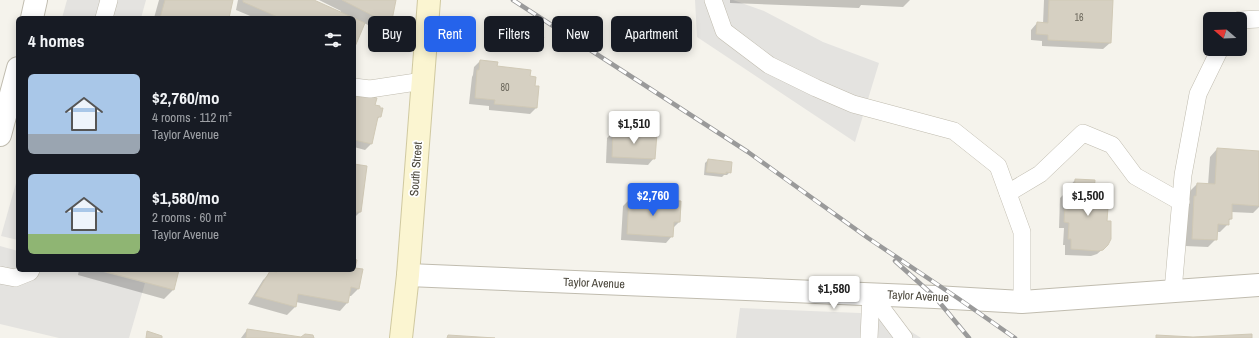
<!DOCTYPE html>
<meta charset="utf-8">
<style>
:root{--surface:#171b24;--page:#20242c;--text:#f1f3f6;--muted:#9ea1a6;--accent:#2563eb}
body{margin:0;font-family:"Archivo Narrow",sans-serif;background:var(--page);color:var(--text);height:100vh;display:flex;flex-direction:column;font-size:15px;white-space:nowrap}
*{box-sizing:border-box;margin:0}
p{font-size:13px;color:var(--muted)}
.icon{flex:none;width:22px;height:22px;fill:none;stroke:currentColor;stroke-width:2;stroke-linecap:round;stroke-linejoin:round}
.map{position:relative;flex:1;overflow:hidden}
.panel{position:absolute;left:16px;top:16px;width:340px;height:256px;display:flex;flex-direction:column;background:var(--surface);border-radius:6px;box-shadow:0 2px 10px #0003}
.panel>*{flex:none}
.banner{position:absolute;left:368px;top:16px;width:380px;height:36px;display:flex;gap:8px}
.needle{width:26px;rotate:289deg}
.fabs{position:absolute;left:1203px;top:12px;display:grid;gap:8px}
.fabs a{display:grid;place-items:center;width:44px;height:44px;border-radius:6px;background:var(--surface);box-shadow:0 2px 10px #0003;font-size:20px}
.price{position:absolute;translate:-50% -34px;padding:0 9px;border-radius:4px;background:#fff;color:#222;font-size:13px;line-height:26px;filter:drop-shadow(0 1px 2px #0008)}
.price::after{content:'';position:absolute;left:50%;top:24px;width:12px;height:9px;margin-left:-6px;background:inherit;clip-path:polygon(0 0,100% 0,50% 100%)}
.price.active{background:var(--accent);color:#fff}
ul{padding:0;list-style:none}
li{display:flex;align-items:center;gap:12px;height:100px;padding:0 12px}
li span{display:grid;place-items:center;flex:none;width:112px;height:80px;border-radius:6px;color:#555}
li>.icon{margin-inline-start:auto}
span .icon{width:48px;height:48px;fill:#fffc;stroke-width:1}
li b{font-size:17px}
h2{display:flex;justify-content:space-between;align-items:center;height:48px;padding:0 12px;font-size:17px}
.pill{padding:0 14px;border-radius:6px;background:var(--surface);box-shadow:0 2px 10px #0003;font-size:14px;line-height:36px}
.pill.active{background:var(--accent);color:#fff}
.map>svg:first-child{display:block}
</style>
<div class="map">
<svg width="1259" height="338" viewBox="0 0 1259 338">
<rect width="100%" height="100%" fill="#f5f3ec"/>
<g fill="#e4e3e0">
<polygon points="67,0 146,0 141,18 62,18"/>
<polygon points="695,0 733,0 764,11 823,42 879,63 855,142 697,37"/>
<polygon points="18,176 18,240 1,236"/>
<polygon points="0,246 18,251 18,270 95,270 145,283 129,338 59,338 0,324"/>
<polygon points="740,308 884,314 921,338 736,338"/>
</g>
<g fill="#0003">
<polygon points="159,0 232,0 228,18 154,18"/>
<polygon points="238,0 311,0 340,13 341,11 319,0 395,0 390,24 382,32 364,23 354,46 354,18 255,18 236,10"/>
<polygon points="730,0 910,0 903,7 861,5 859,8 730,3"/>
<polygon points="1044,0 1112,0 1110,43 1103,49 1042,46 1042,41 1031,40 1031,30 1037,23 1043,24"/>
<polygon points="531,30 536,48 533,51 521,44"/>
<polygon points="480,61 496,67 529,77 534,87 538,87 536,108 530,114 489,110 489,106 469,104 472,77 473,75 474,67"/>
<polygon points="363,96 374,106 380,116 376,121 371,144 365,150 354,147 354,97 361,98"/>
<polygon points="613,132 654,158 648,165 606,163 607,138"/>
<polygon points="1217,149 1259,152 1259,207 1253,213 1231,212 1231,219 1228,221 1228,224 1220,232 1216,232 1216,239 1208,247 1185,246 1189,192 1197,184 1208,185 1210,157"/>
<polygon points="708,160 730,172 727,175 724,175 722,177 704,175 705,163"/>
<polygon points="354,165 360,212 354,218"/>
<polygon points="1075,180 1104,248 1097,254 1091,256 1065,255 1065,245 1063,245 1064,228 1059,228 1060,198 1066,192 1069,192 1069,187"/>
<polygon points="630,199 680,202 679,222 673,228 672,236 666,243 621,240 623,206"/>
<polygon points="354,260 354,269 358,289 351,296 349,296 347,303 340,311 296,302 295,307 287,315 248,304 263,280 271,272 272,270 354,270"/>
<polygon points="79,270 178,270 173,290 164,299 78,275"/>
<polygon points="247,330 298,338 241,338"/>
</g>
<g fill="#d6d0c2" stroke="#d0c9b6">
<polygon points="165,0 233,0 229,18 160,18"/>
<polygon points="243,0 314,0 365,23 354,49 354,18 280,18 243,2"/>
<polygon points="342,0 396,0 391,25"/>
<polygon points="1049,0 1113,0 1111,43 1048,40 1048,35 1036,34 1037,22 1048,23"/>
<polygon points="531,29 544,37 537,49 523,40"/>
<polygon points="480,60 498,62 497,66 531,70 530,76 536,77 535,86 539,86 537,108 494,104 495,100 475,98 477,70 479,70"/>
<polygon points="363,95 377,98 375,105 380,106 380,108 383,108 381,117 378,117 372,144 354,140 354,96 362,97"/>
<polygon points="613,131 657,133 655,159 612,157"/>
<polygon points="1217,148 1259,151 1259,206 1232,204 1232,219 1229,219 1229,225 1218,224 1217,240 1192,239 1194,196 1196,196 1197,183 1215,184"/>
<polygon points="708,159 732,162 731,173 726,172 726,174 706,172"/>
<polygon points="354,164 367,166 361,212 354,212"/>
<polygon points="1075,179 1095,180 1094,192 1109,193 1107,221 1111,221 1111,239 1108,245 1103,250 1098,251 1071,249 1071,239 1068,239 1069,223 1064,222 1066,191 1075,191"/>
<polygon points="629,198 681,201 680,222 674,222 673,237 627,234"/>
<polygon points="354,259 357,260 355,268 363,269 359,289 351,287 348,303 298,294 296,307 255,296 270,271 277,272 277,270 354,270"/>
<polygon points="99,270 179,270 174,290"/>
<polygon points="247,329 301,337 305,334 313,335 314,338 246,338"/>
<polygon points="147,331 162,336 162,338 146,338"/>
<polygon points="1252,334 1252,338 1156,338 1156,335 1193,337"/>
<polygon points="448,335 495,338 447,338"/>
</g>
<g fill="none" stroke-linecap="round" stroke-linejoin="round">
<g stroke="#c0bcaf" stroke-width="18">
<g id="lane">
<polyline points="713,0 724,31 769,65 816,88 853,104 954,131 998,166 1022,232 1022,302"/>
<polyline points="104,18 109,0"/>
<polyline points="1240,20 1259,19"/>
<polyline points="354,87 370,89 423,81"/>
<polyline points="1008,193 1040,174 1083,133 1112,145 1135,176 1181,202"/>
<polyline points="0,275 15,278 30,272 31,270"/>
<polyline points="1173,291 1183,175 1198,94 1220,49"/>
<polyline points="871,294 904,338"/>
<polyline points="869,338 871,294"/>
</g>
</g>
<g stroke="#c0bcaf" stroke-width="24">
<g id="street">
<polyline points="32,18 36,0"/>
<polyline points="0,135 18,68"/>
<polyline points="408,275 935,297 1022,302 1259,285"/>
</g>
</g>
<g stroke="#d0c9a0" stroke-width="24">
<polyline id="secondary" points="401,338 408,275 429,0"/>
</g>
<use href="#lane" stroke="#fff" stroke-width="17"/>
<use href="#street" stroke="#fff" stroke-width="22"/>
<use href="#secondary" stroke="#fbf5d1" stroke-width="22"/>
<g stroke="#9a9a9a" stroke-width="4.5">
<g id="rail">
<polyline points="513,0 748,152 868,238 959,299 1015,338"/>
<polyline points="895,261 935,297 969,338"/>
</g>
</g>
<use href="#rail" stroke="#fff" stroke-width="3" stroke-dasharray="9" stroke-linecap="butt"/>
</g>
<g text-anchor="middle" dominant-baseline="central" stroke-width="3.5" stroke-linejoin="round" paint-order="stroke">
<g font-size="10" fill="#6c685c">
<text x="1079" y="17">16</text>
<text x="505" y="87">80</text>
</g>
<g font-size="12" fill="#49453a" stroke="#fff">
<text transform="translate(416 169) rotate(-86)">South Street</text>
<text transform="translate(594 283) rotate(2)">Taylor Avenue</text>
<text transform="translate(918 296) rotate(3)">Taylor Avenue</text>
</g>
</g>
</svg>
<div class="fabs">
<a><svg class="needle" viewBox="-14 -14 28 28"><path d="M0-13l5 13h-10z" fill="#e53935"/><path d="M0 13l5-13h-10z" fill="#9ea1a6"/></svg></a>
</div>
<b class="price" style="left:634px;top:145px">$1,510</b>
<b class="price active" style="left:653px;top:217px">$2,760</b>
<b class="price" style="left:1088px;top:217px">$1,500</b>
<b class="price" style="left:834px;top:310px">$1,580</b>
<div class="banner">
<a class="pill">Buy</a>
<a class="pill active">Rent</a>
<a class="pill">Filters</a>
<a class="pill">New</a>
<a class="pill">Apartment</a>
</div>
<section class="panel">
<h2>4 homes<svg class="icon" aria-label="filters" viewBox="0 0 24 24"><path d="M4 7h16M4 17h16"/><circle cx="9" cy="7" r="2"/><circle cx="15" cy="17" r="2"/></svg></h2>
<ul>
<li><span style="background:linear-gradient(#a9c7e8 75%,#9aa5b1 0)"><svg class="icon" aria-label="home" viewBox="0 0 24 24"><path d="M3 11l9-7 9 7M6 9v11h12V9"/></svg></span><div><b>$2,760/mo</b><p>4 rooms · 112 m²</p><p>Taylor Avenue</p></div></li>
<li><span style="background:linear-gradient(#a9c7e8 75%,#8fb573 0)"><svg class="icon" aria-label="home" viewBox="0 0 24 24"><path d="M3 11l9-7 9 7M6 9v11h12V9"/></svg></span><div><b>$1,580/mo</b><p>2 rooms · 60 m²</p><p>Taylor Avenue</p></div></li>
</ul>
</section>
</div>
